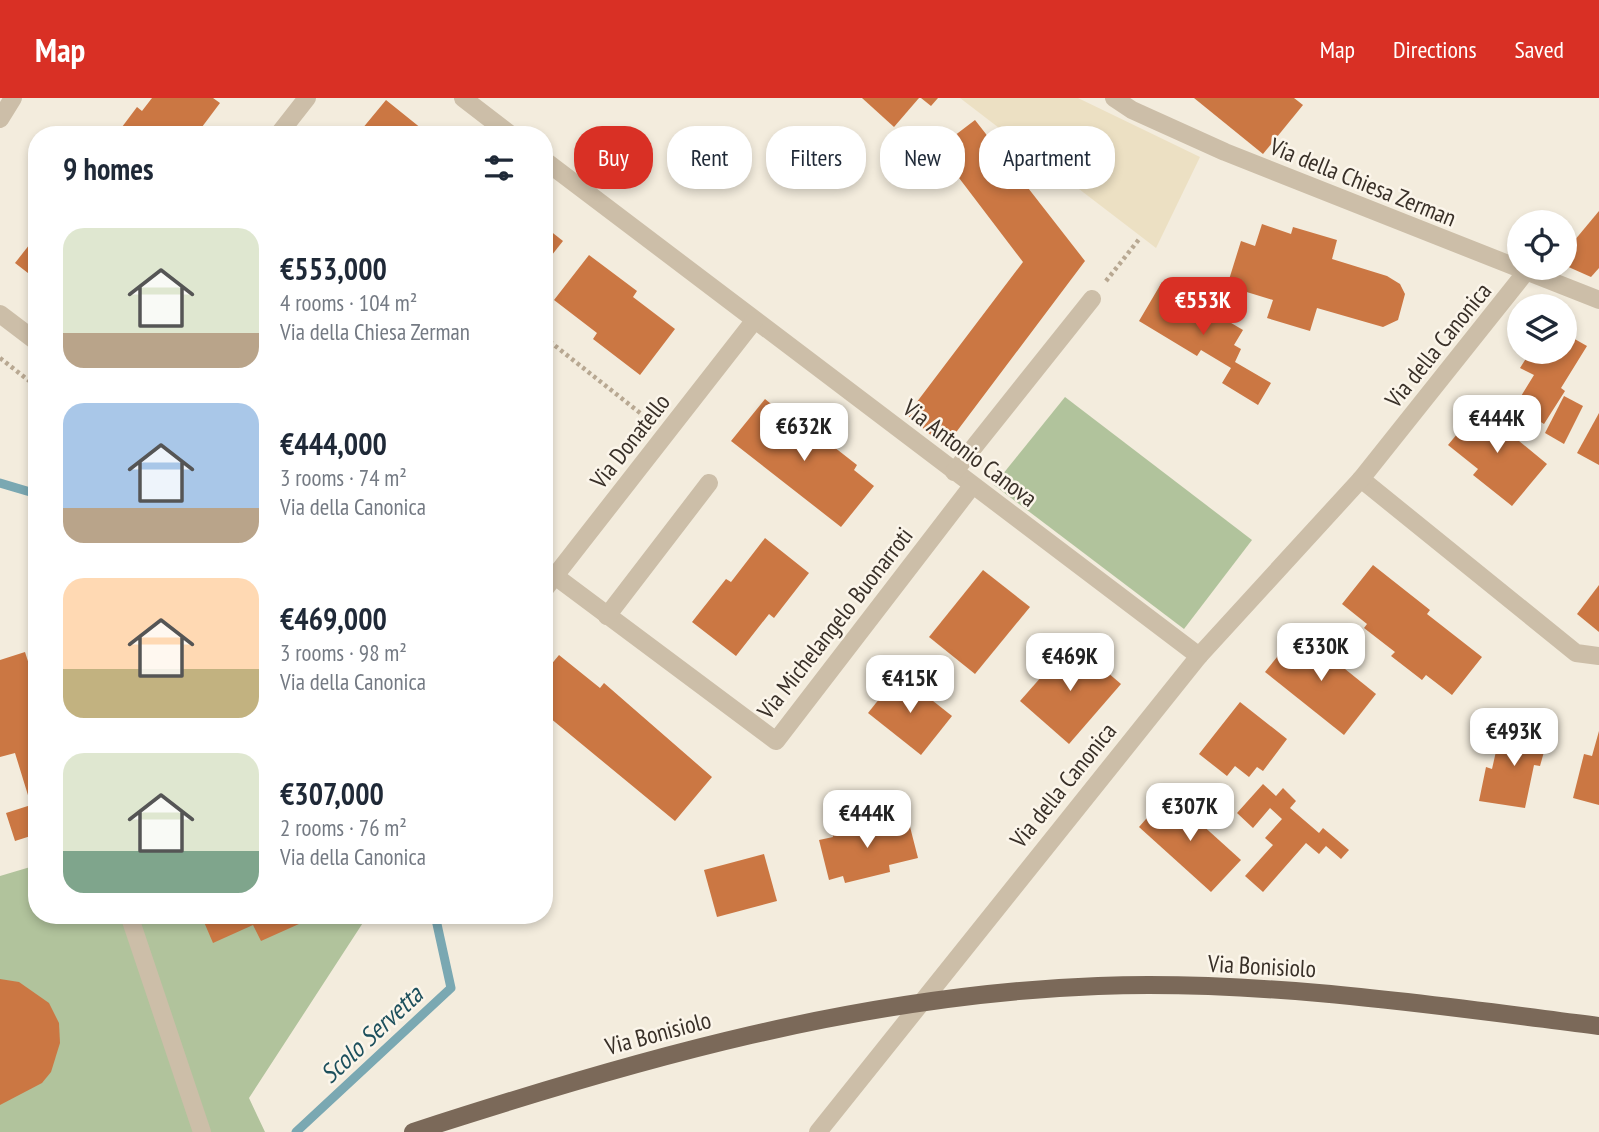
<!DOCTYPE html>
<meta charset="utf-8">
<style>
:root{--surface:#fff;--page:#f6f6f7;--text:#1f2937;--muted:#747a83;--accent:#d93025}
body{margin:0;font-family:"PT Sans Narrow",sans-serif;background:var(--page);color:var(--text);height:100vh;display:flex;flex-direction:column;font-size:26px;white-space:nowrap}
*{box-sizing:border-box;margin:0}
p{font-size:23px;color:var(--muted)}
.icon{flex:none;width:38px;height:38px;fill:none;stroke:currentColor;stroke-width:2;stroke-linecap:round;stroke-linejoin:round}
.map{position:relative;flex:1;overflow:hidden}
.sheet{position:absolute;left:28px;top:28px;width:525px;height:798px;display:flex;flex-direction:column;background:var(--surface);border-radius:28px;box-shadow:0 4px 10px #0003}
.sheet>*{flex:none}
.hud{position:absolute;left:574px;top:28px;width:665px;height:63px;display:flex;gap:14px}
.fabs{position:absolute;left:1507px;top:112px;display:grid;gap:14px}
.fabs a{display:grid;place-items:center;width:70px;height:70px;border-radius:50%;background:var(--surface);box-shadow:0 4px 10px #0003;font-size:35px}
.price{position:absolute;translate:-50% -60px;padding:0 16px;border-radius:14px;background:#fff;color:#222;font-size:23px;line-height:46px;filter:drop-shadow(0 2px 4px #0008)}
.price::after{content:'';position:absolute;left:50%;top:42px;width:21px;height:16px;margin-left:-10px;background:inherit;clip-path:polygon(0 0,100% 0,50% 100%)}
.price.on{background:var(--accent);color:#fff}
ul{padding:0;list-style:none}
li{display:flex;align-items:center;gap:21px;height:175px;padding:0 35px}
li span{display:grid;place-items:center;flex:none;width:196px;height:140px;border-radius:21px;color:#555}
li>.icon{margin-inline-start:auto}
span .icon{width:84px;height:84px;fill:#fffc;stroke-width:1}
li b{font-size:30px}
h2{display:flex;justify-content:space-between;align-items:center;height:84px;padding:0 35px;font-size:30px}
.chip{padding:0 24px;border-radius:28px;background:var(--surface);box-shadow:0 4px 10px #0003;font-size:24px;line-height:63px}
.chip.on{background:var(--accent);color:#fff}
header{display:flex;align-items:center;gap:42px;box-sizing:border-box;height:98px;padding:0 35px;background:var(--accent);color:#fff}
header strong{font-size:33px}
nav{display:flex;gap:38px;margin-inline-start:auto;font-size:24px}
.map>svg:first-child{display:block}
</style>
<header>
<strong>Map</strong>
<nav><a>Map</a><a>Directions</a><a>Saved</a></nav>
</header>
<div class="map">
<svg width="1599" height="1034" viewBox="0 0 1599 1034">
<rect width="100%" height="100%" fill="#f3ecdd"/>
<g fill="#b1c39c">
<polygon points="1065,299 1252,442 1184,531 994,387"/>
<polygon points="37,767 37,817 368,817 249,1000 265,1034 0,1034 0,778"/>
</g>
<polygon fill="#ece0c3" points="960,0 1078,0 1200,59 1156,150"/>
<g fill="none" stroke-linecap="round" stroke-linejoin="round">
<g stroke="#7aa8b2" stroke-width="9">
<polyline points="0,385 37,396"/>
<polyline points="296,1034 451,890 435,817"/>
</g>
</g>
<g fill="#cb7743">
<polygon points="152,0 213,0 220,5 196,37 116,37 137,9 142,13"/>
<polygon points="862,0 919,0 894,29"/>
<polygon points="921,0 938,0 931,8"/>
<polygon points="1194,0 1294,0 1303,7 1263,56"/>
<polygon points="386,2 427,35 430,31 437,37 357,37"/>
<polygon points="975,22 1085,163 945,349 907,317 1023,164 937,51"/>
<polygon points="1078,53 1089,62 1080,74 1069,66"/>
<polygon points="1599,113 1599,170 1591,179 1564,167 1564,155"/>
<polygon points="1262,126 1291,136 1293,129 1337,142 1332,161 1387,178 1400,186 1405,196 1398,222 1383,229 1317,210 1310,233 1267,220 1273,202 1227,188 1241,143 1255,148"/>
<polygon points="544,128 563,143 544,167"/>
<polygon points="37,137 37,182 15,165"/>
<polygon points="589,157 637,193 633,199 675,231 640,277 593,241 597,235 554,202"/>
<polygon points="1162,184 1243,232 1234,247 1241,251 1235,264 1271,285 1258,307 1222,285 1231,270 1201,252 1197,258 1139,223"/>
<polygon points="1564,235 1587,248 1561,290 1565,293 1544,326 1515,308 1534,277 1520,270 1530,254 1564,254"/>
<polygon points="1564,298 1583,308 1564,346 1545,335"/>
<polygon points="765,301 807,335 811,331 857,367 854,372 874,388 841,429 731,343"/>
<polygon points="1482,306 1517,334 1513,338 1547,366 1512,408 1473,377 1478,371 1448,347"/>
<polygon points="1599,315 1599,367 1577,355"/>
<polygon points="765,440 809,475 774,520 769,516 736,558 692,524 726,481 731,484"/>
<polygon points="1373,467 1430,512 1427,516 1482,559 1452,597 1426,577 1422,582 1391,558 1395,554 1364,530 1367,526 1342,506"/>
<polygon points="983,472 1030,509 975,576 929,539"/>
<polygon points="1599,487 1599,534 1577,516"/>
<polygon points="1298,533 1376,596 1344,637 1265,574"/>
<polygon points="1072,544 1121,586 1069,646 1020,603"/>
<polygon points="25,554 37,591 37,736 15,743 6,715 31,707 15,655 0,659 0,562"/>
<polygon points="559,557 600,590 604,585 712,679 675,723 544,615 544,575"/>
<polygon points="899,576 952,618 921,657 868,615"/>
<polygon points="1240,604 1287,641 1263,673 1257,669 1249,679 1235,668 1227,678 1199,656"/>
<polygon points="1510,627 1549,636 1540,668 1534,667 1525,710 1479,703 1486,669 1492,671 1497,649 1504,651"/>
<polygon points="1599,633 1599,707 1573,700 1584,656 1592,658"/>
<polygon points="1263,686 1276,698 1283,690 1296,703 1290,710 1319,735 1323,730 1349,752 1341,761 1326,748 1319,756 1306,745 1263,794 1245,778 1273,747 1265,740 1282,721 1270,710 1253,730 1237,715"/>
<polygon points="1168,696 1241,762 1211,794 1139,729"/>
<polygon points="877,721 879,728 908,721 918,760 889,767 890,774 845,785 843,778 829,782 819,742 833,739 832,732"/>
<polygon points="764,756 777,803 717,819 704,772"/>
<polygon points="201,817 319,817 261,843 253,827 213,845"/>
<polygon points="0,881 19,884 49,905 59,925 60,945 51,974 42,985 0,1007"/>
</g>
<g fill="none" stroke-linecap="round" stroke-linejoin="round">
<g stroke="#b8a892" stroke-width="4.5" stroke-dasharray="3.5 3.5" stroke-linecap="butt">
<polyline points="1106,183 1140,140"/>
<polyline points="544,239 649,322"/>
<polyline points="0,260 37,289"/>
</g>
<g stroke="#ccbea8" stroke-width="18">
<polyline points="463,0 511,37"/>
<polyline points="1114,0 1132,12 1225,54 1599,202"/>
<polyline points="0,21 13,0"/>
<polyline points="278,37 307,0"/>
<polyline points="544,62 1199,558"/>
<polyline points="0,216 37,244"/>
<polyline points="954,374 1092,201"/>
<polyline points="1361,381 1576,555 1599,558"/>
<polyline points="555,478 776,643 972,388"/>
<polyline points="544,492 754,223"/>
<polyline points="607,518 709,385"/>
<polyline points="129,817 202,1034"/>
<polyline points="818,1034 1199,558 1361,381 1525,175"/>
</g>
<path stroke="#7b6959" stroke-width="18" d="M413,1034C637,961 861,897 1098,888C1266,882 1433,907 1599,928"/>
</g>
<g text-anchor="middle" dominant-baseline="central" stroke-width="5" stroke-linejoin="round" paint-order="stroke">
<g font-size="24" fill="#393028" stroke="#fbf5ea">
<text transform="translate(1363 84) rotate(22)">Via della Chiesa Zerman</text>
<text transform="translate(1438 247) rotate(-51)">Via della Canonica</text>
<text transform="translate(630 343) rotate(-52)">Via Donatello</text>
<text transform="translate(970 355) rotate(37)">Via Antonio Canova</text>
<text transform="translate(835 525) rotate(-52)">Via Michelangelo Buonarroti</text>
<text transform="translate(1063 687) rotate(-51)">Via della Canonica</text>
<text transform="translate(1262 868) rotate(3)">Via Bonisiolo</text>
<text transform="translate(658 935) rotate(-15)">Via Bonisiolo</text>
</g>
<g font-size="26" font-style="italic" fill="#1c4f5c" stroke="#fbf5ea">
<text transform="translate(371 936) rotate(-43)">Scolo Servetta</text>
</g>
</g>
</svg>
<div class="fabs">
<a><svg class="icon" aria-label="locate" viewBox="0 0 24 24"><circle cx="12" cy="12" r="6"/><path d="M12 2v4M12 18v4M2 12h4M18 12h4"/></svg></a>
<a><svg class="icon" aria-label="layers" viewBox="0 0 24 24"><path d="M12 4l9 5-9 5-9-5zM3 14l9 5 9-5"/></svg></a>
</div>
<b class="price on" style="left:1203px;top:239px">€553K</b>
<b class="price" style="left:1497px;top:357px">€444K</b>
<b class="price" style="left:804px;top:365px">€632K</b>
<b class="price" style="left:1321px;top:585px">€330K</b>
<b class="price" style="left:1070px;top:595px">€469K</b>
<b class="price" style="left:910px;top:617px">€415K</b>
<b class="price" style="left:1514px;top:670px">€493K</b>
<b class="price" style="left:1190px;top:745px">€307K</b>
<b class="price" style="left:867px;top:752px">€444K</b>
<div class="hud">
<a class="chip on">Buy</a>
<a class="chip">Rent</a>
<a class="chip">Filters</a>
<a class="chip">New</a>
<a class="chip">Apartment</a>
</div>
<section class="sheet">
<h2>9 homes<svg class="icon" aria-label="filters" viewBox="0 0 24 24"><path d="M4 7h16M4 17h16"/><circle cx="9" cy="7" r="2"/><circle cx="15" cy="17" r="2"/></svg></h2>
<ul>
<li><span style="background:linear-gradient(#dfe7d0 75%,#b9a48a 0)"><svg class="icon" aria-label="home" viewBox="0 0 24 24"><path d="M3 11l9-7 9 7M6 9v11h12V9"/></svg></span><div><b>€553,000</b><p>4 rooms · 104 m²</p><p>Via della Chiesa Zerman</p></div></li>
<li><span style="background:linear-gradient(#a9c7e8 75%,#b9a48a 0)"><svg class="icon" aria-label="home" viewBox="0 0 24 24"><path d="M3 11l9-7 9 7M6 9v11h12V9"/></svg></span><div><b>€444,000</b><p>3 rooms · 74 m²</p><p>Via della Canonica</p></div></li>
<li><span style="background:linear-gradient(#ffd9b3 65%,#c2b280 0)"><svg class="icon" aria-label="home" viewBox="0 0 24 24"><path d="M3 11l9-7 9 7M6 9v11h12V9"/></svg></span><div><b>€469,000</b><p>3 rooms · 98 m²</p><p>Via della Canonica</p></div></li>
<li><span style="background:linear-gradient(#dfe7d0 70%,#7fa58c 0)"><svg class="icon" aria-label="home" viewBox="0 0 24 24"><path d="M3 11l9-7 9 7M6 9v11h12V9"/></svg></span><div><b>€307,000</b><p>2 rooms · 76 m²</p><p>Via della Canonica</p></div></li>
</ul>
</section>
</div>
